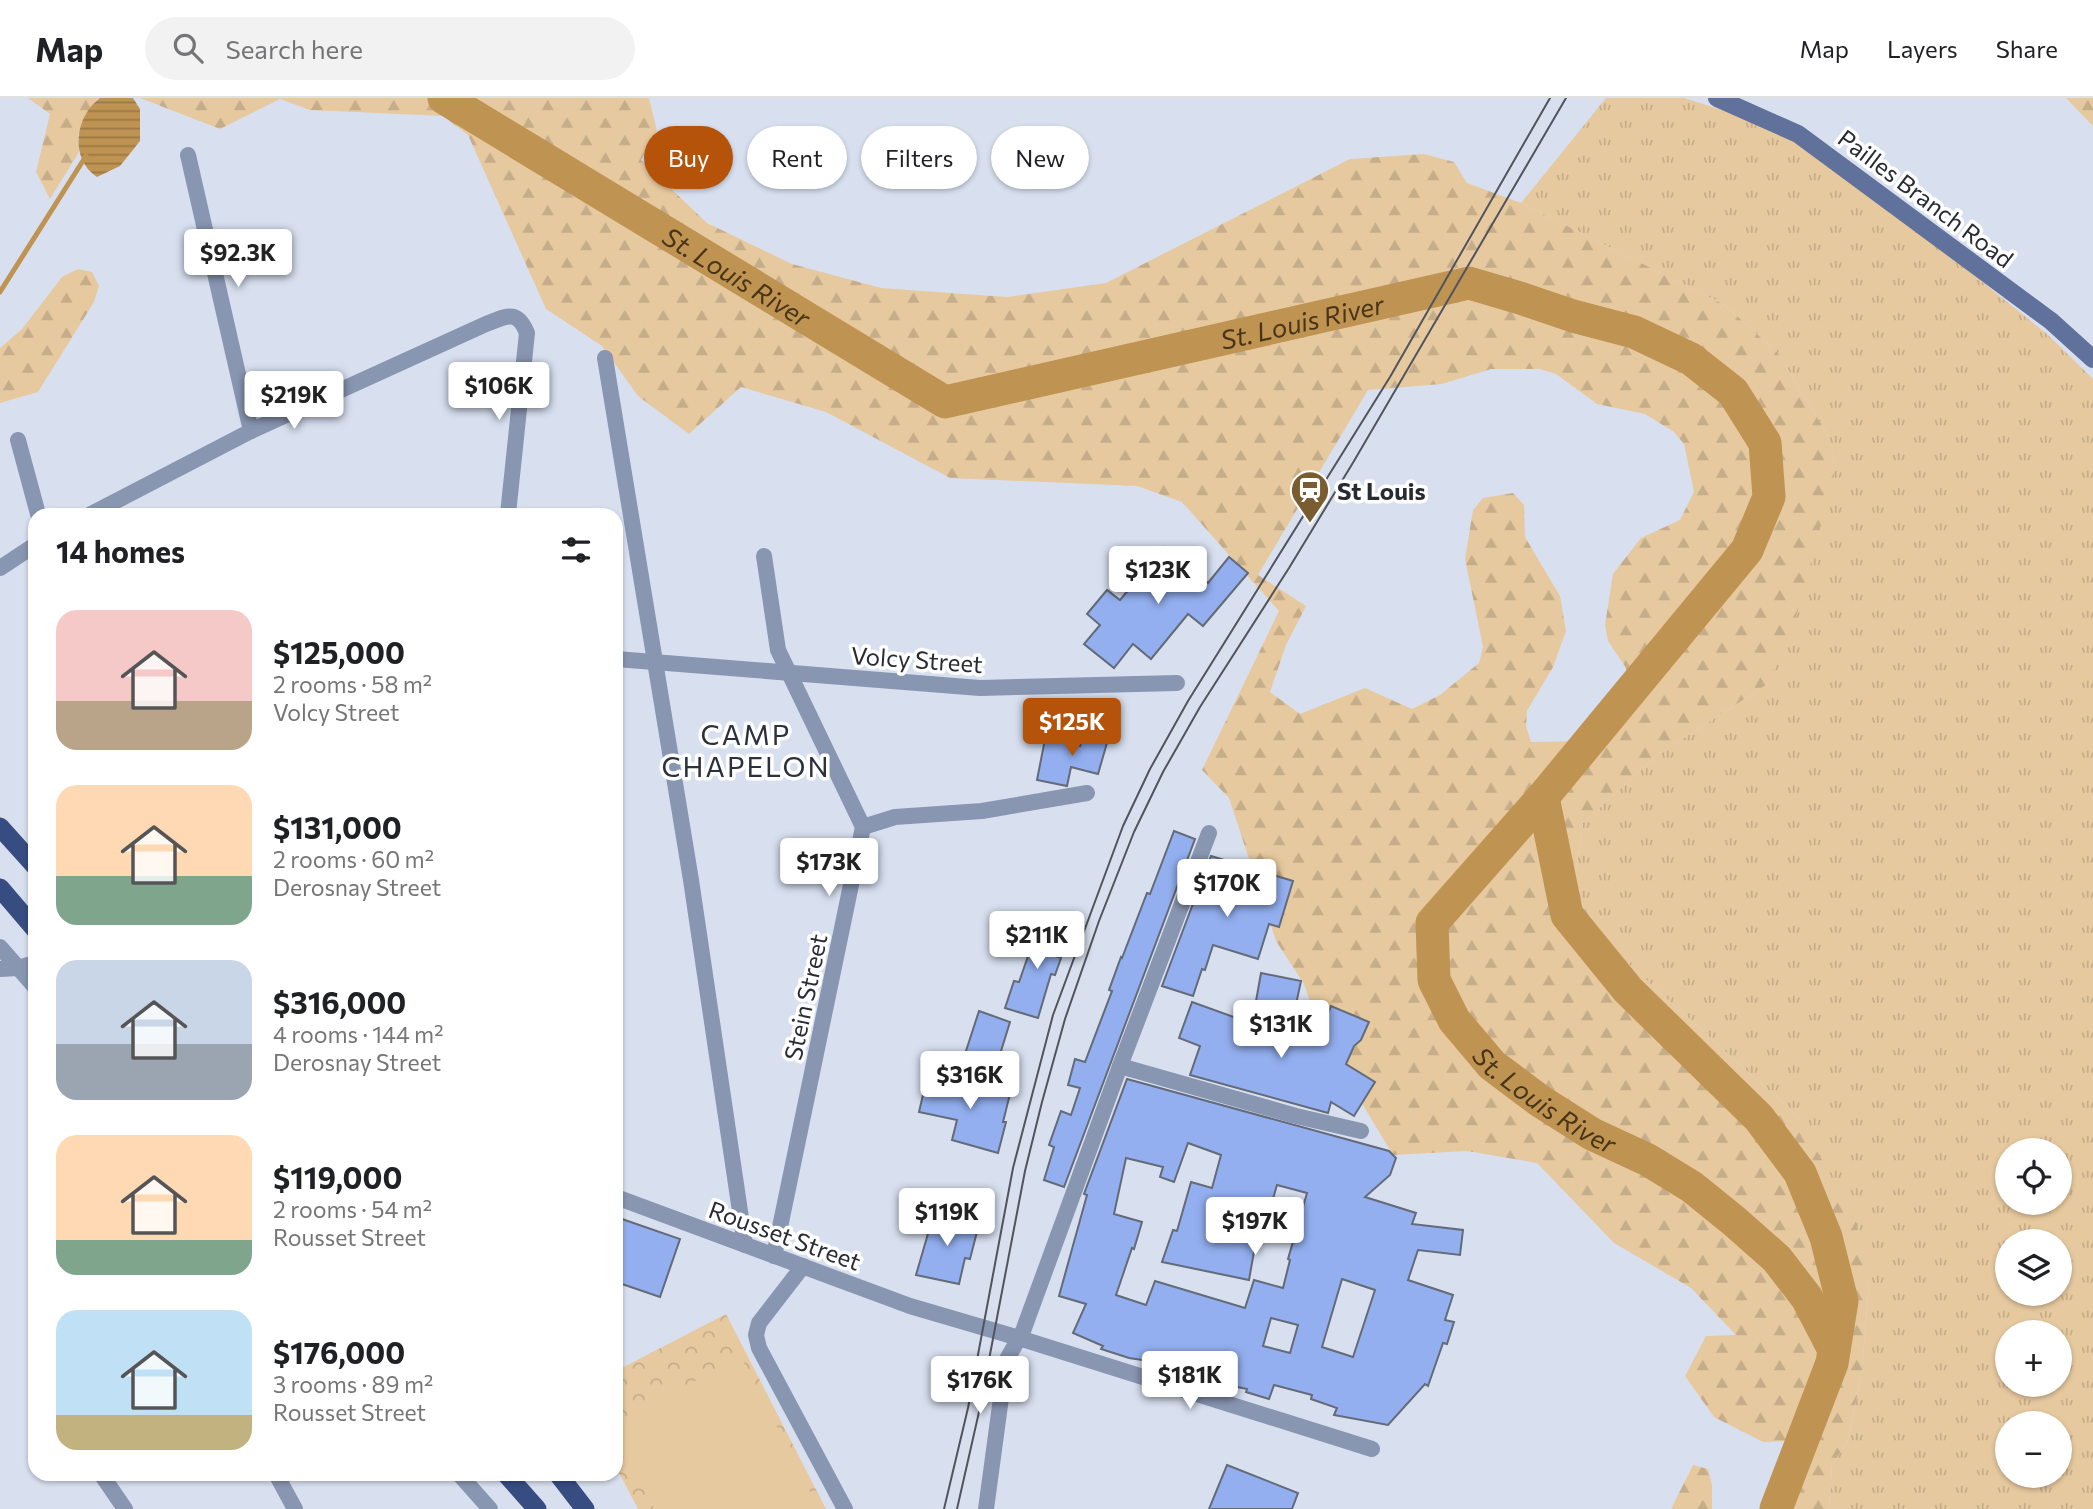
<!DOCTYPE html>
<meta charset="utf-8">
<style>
:root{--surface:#fff;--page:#f2f2f2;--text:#202124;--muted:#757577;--line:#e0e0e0;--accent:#b45309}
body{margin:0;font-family:Commissioner,sans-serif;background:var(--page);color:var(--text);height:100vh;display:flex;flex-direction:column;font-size:26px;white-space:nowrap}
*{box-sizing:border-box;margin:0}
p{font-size:23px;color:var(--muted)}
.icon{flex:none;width:38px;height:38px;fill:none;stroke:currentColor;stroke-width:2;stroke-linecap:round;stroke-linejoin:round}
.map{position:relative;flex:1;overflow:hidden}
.side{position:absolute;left:28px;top:410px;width:595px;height:973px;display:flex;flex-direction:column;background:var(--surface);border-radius:21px;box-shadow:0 2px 5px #0004}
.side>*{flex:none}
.guide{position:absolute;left:644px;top:28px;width:665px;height:63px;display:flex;gap:14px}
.tools{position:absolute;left:1995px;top:1040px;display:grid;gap:14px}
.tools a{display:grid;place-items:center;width:77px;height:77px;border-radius:50%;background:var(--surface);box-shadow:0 2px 5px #0004;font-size:35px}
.price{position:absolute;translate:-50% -60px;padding:0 16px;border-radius:7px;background:#fff;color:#222;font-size:23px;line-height:46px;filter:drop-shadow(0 2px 4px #0008)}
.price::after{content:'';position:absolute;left:50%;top:42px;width:21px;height:16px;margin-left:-10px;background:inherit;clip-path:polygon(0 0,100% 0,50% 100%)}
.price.current{background:var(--accent);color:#fff}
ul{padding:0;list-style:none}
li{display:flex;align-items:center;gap:21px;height:175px;padding:0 28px}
li span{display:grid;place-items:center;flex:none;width:196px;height:140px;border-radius:21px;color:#555}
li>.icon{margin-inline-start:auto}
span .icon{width:84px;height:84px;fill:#fffc;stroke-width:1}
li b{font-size:30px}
h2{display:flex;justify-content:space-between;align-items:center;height:84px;padding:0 28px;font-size:30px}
.pill{padding:0 24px;border-radius:32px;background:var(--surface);box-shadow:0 2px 5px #0004;font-size:24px;line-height:63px}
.pill.current{background:var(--accent);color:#fff}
header{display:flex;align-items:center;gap:42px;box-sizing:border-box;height:98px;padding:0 35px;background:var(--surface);border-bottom:2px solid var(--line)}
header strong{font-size:33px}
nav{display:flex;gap:38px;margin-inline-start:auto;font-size:24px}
.search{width:490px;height:63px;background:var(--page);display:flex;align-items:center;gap:18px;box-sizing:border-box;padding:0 24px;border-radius:38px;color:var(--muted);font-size:26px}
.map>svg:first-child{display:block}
</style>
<header>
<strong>Map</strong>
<div class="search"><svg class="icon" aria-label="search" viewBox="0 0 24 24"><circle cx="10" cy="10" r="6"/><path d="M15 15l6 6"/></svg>Search here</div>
<nav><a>Map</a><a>Layers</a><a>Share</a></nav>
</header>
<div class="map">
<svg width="2093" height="1411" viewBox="0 0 2093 1411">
<defs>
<pattern id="grass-tufts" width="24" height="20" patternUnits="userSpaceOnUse" patternTransform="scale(1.75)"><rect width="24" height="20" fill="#e7c99f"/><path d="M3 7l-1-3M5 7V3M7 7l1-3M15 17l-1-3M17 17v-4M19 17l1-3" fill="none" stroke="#c6ad89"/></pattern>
<pattern id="forest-firs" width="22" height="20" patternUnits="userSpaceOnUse" patternTransform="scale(1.75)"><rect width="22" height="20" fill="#e7c99f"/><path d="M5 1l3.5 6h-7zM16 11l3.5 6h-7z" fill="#c6ad89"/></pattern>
<pattern id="park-crowns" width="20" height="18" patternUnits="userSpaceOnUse" patternTransform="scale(1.75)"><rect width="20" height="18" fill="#e7c99f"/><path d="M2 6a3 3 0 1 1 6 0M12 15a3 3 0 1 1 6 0" fill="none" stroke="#c6ad89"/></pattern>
<pattern id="water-rules" width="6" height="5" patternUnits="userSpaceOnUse" patternTransform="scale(1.75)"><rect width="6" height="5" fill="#bf9352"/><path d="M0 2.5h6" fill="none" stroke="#9b7845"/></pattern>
</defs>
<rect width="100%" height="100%" fill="#d8e0f0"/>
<path fill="url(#grass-tufts)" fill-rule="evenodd" d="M1606,0H1684L1798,36L2047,236L2093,281V1411H1829L1832,1368L1849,1340L1862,1272L1869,1185L1797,1018L1603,843L1573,789L1583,725L1656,658L1766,587L1836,371L1829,339L1778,255L1725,207L1521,105ZM2007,1052H2060V1104H2007ZM2007,1143H2060V1195H2007ZM2007,1234H2060V1286H2007ZM2007,1325H2060V1377H2007Z"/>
<g fill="url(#forest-firs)" fill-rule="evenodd">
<polygon points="28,0 100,0 96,2 78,37 79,54 50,101 36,74 50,16"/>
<path d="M140,0H649L657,33L641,62L707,125L792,166L881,190L1007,199L1106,185L1350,61L1424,56L1454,64L1467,85L1521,105L1725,207L1778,255L1829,339L1836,370L1793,531L1766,587L1656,658L1583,725L1573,789L1603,843L1797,1018L1855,1120L1869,1185L1862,1272L1849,1340L1832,1368L1829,1411H1789L1799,1373L1795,1343L1763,1344L1714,1319L1685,1278L1706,1238L1736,1237L1691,1190L1614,1145L1537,1065L1467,1053L1393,1057L1323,941L1304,886L1276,843L1229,700L1202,672L1279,513L1182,404L1137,388L950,380L826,314L741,289L689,336L638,298L602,248L546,211L468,37L443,18L310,12L280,1L220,31ZM1491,271H1540L1556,276L1597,306L1645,316L1674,334L1684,346L1694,394L1680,422L1641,440L1613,476L1605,527L1608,543L1626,570L1628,604L1582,643L1531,644L1526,628L1527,613L1553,569L1566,533L1560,498L1525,439L1524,407L1513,395L1483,400L1473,412L1465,461L1483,549L1479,565L1440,597L1412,611L1365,590L1300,616L1270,594L1286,547L1306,508L1258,477L1368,292L1442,286Z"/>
<polygon points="2066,0 2093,0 2093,28"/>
<polygon points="78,171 92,174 99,188 94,204 38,294 0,305 0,250 22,231 62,179"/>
<polygon points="1693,1367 1708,1371 1712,1387 1712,1411 1671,1411"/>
</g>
<polygon fill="url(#park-crowns)" points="726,1216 826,1411 638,1411 616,1369 616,1273"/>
<polygon fill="#e7c99f" points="741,1259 819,1411 654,1411 616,1337 616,1324"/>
<path fill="url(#water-rules)" d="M100,0H133L140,11V43L120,68L97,79C69,61 75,18 100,0Z"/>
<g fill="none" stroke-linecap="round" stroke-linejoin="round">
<polyline stroke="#bf9352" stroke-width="5" points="0,194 86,58"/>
<g stroke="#bf9352" stroke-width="33">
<path id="s1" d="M444,0L945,304L1469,185L1520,200L1573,218L1634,234L1691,261L1733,294L1765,345L1769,399L1747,452L1543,699L1567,817L1628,892L1759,1020L1800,1075L1826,1139L1842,1203L1832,1265L1776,1411"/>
<path id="s2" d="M1543,699L1432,825L1434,882L1454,922L1492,967L1540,1003L1592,1036L1648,1062L1692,1089L1734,1123L1777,1161L1807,1200L1834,1252"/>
</g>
</g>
<g fill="#93afef" stroke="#636a78" stroke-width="2" fill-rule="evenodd">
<polygon points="1164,449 1208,485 1229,459 1248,475 1203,528 1188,516 1151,561 1133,546 1114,570 1084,546 1100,527 1087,516 1107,492 1120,502"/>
<polygon points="1085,631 1109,638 1098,676 1071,669 1067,688 1037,682 1045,641 1080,648"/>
<polygon points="1174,733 1195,741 1064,1089 1044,1082 1054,1049 1049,1047 1061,1013 1071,1017 1080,990 1068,987 1075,961 1085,964 1112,893 1109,892 1121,859 1122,860 1147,795 1150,796"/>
<polygon points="1211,758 1293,783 1279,829 1269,826 1258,861 1213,847 1205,872 1202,871 1193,898 1162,888"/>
<polygon points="1041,821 1065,830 1056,858 1061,860 1055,877 1051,876 1038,920 1005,910 1014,883 1019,884"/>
<polygon points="1261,875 1301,883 1295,911 1256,903"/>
<polygon points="1192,904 1242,922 1239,930 1287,947 1290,939 1314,947 1331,908 1369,924 1361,942 1354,948 1346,966 1375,984 1354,1018 1331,1004 1328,1015 1190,977 1200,948 1179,940"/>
<polygon points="979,913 1010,924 997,966 965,956"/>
<polygon points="960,978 1010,996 1003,1024 1006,1024 998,1055 952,1042 957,1022 919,1014 926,984 957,990"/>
<path d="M1127,981L1389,1053L1396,1060L1390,1077L1365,1099L1416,1115L1412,1126L1463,1132L1460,1157L1418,1152L1408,1182L1453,1197L1445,1222L1454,1224L1447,1246L1443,1245L1428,1288L1425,1286L1388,1327L1334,1317L1337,1310L1311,1301L1312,1297L1274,1287L1269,1301L1246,1294L1247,1291L1219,1285L1162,1265L1129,1260L1101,1251L1103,1248L1073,1235L1086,1206L1059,1198L1087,1097L1084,1096ZM1188,1045L1221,1057L1212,1090L1191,1084L1177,1133L1173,1132L1162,1164L1249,1182L1255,1148L1259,1149L1277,1087L1307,1095L1288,1161L1290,1162L1283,1190L1254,1182L1245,1210L1155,1183L1146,1207L1116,1197L1132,1150L1134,1151L1142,1124L1114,1116L1126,1060L1163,1069L1160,1079L1174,1084ZM1342,1181L1375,1192L1353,1259L1322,1249ZM1271,1220L1298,1227L1290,1255L1263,1248Z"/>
<polygon points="934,1115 979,1126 970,1161 965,1160 959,1186 916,1177"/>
<polygon points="622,1121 680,1141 660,1199 616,1184 616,1138"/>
<polygon points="1227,1367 1298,1395 1292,1411 1209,1411"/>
</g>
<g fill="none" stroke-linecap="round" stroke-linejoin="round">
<g stroke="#8996b2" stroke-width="16">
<polyline points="188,57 251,333"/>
<polyline points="605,260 691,782 745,1147"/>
<polyline points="18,342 38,416"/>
<path d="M91,416L251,333L486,226C507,218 517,211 527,235L508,416"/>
<polyline points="764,458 778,552 863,729 774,1158"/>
<polyline points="0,470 35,447"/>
<polyline points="616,561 980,590 1177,585"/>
<polyline points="863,729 895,719 982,713 1087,695"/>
<polyline points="0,849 35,889"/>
<polyline points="0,871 18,870 35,865"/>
<polyline points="1120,968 1296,1018 1361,1033"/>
<polyline points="616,1099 910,1208 1019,1240 1372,1351"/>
<polyline points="803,1168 759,1225 756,1237 759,1250 845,1411"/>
<polyline points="101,1376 125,1411"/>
<polyline points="276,1376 295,1411"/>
<polyline points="459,1376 490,1411"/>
<polyline points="986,1411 1006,1263 1023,1233 1120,968 1209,735"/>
</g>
<polyline stroke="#60729b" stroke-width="18" points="1717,0 1798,36 2051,223 2093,261"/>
<g stroke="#374c81" stroke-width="19">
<polyline points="0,729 35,768"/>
<polyline points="0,790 35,831"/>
<polyline points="506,1376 537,1411"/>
<polyline points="558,1376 585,1411"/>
</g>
<g stroke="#51545d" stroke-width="2">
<polyline points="944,1411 968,1310 1013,1070 1031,1001 1053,917 1123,728 1150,671 1188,603 1390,279 1550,0"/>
<polyline points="957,1411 979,1314 1025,1073 1042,1004 1065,921 1099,823 1134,734 1163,674 1200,609 1289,470 1354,363 1566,0"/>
</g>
</g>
<defs>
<g id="station-pin" transform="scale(2.0125)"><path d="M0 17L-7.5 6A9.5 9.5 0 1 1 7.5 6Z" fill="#795c30" stroke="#fff"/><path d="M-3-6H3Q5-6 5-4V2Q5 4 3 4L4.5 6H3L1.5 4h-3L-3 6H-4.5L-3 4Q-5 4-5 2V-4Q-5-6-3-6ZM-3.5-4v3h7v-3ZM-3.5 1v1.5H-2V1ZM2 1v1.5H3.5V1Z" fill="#fff"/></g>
</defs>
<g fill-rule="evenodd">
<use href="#station-pin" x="1310" y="392"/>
</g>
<g text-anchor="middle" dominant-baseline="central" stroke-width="7" stroke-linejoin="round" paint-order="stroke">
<g font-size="24" fill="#292b32" stroke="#fff">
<text transform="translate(1926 100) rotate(37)">Pailles Branch Road</text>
<text transform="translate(917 561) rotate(4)">Volcy Street</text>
<text transform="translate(805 899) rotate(-78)">Stein Street</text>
<text transform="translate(785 1137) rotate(20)">Rousset Street</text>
</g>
<g font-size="24" font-weight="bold" fill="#292b32" stroke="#fff" text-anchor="start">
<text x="1337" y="392">St Louis</text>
</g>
<g font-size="26" font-style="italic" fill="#483417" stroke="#fff">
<text stroke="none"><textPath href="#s1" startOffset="343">St. Louis River</textPath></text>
<text stroke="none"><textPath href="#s1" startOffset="952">St. Louis River</textPath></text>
<text stroke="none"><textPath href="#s2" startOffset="392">St. Louis River</textPath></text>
</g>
<g font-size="28" letter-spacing="2" fill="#2b313d" stroke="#fff">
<text x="746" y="636">CAMP<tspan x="746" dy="32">CHAPELON</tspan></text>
</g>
</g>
</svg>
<div class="tools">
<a><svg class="icon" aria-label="locate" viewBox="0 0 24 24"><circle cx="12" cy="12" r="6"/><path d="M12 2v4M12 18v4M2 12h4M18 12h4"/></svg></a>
<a><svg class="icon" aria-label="layers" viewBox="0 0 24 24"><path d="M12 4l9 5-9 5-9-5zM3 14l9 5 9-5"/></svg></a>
<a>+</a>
<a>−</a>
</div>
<b class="price" style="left:238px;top:191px">$92.3K</b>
<b class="price" style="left:499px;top:324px">$106K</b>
<b class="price" style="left:294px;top:333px">$219K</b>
<b class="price" style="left:1158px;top:508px">$123K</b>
<b class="price current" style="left:1072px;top:660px">$125K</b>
<b class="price" style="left:829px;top:800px">$173K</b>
<b class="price" style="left:1227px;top:821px">$170K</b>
<b class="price" style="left:1037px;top:873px">$211K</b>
<b class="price" style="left:1281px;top:962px">$131K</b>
<b class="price" style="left:970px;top:1013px">$316K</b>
<b class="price" style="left:947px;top:1150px">$119K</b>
<b class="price" style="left:1255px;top:1159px">$197K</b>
<b class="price" style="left:1190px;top:1313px">$181K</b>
<b class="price" style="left:980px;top:1318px">$176K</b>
<div class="guide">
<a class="pill current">Buy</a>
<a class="pill">Rent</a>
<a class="pill">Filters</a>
<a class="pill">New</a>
</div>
<section class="side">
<h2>14 homes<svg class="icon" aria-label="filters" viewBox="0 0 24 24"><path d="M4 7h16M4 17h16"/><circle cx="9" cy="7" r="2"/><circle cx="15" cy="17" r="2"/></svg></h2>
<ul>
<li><span style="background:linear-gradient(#f6c9c9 65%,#b9a48a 0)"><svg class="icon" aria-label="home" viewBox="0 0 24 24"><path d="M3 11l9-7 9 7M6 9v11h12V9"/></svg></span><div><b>$125,000</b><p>2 rooms · 58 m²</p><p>Volcy Street</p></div></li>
<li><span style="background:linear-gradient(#ffd9b3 65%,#7fa58c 0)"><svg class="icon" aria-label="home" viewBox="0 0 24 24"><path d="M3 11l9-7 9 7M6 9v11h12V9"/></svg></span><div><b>$131,000</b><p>2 rooms · 60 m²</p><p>Derosnay Street</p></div></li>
<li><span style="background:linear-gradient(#c9d6e8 60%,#9aa5b1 0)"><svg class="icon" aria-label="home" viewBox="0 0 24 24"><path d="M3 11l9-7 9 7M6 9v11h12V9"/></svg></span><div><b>$316,000</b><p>4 rooms · 144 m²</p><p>Derosnay Street</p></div></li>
<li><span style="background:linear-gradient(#ffd9b3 75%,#7fa58c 0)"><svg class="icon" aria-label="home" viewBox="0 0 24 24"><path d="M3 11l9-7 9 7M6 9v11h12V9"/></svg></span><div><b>$119,000</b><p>2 rooms · 54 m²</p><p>Rousset Street</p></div></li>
<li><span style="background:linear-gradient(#bfe0f5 75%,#c2b280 0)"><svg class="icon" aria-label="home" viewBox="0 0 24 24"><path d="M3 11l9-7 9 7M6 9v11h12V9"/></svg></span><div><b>$176,000</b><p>3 rooms · 89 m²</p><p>Rousset Street</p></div></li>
</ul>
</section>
</div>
